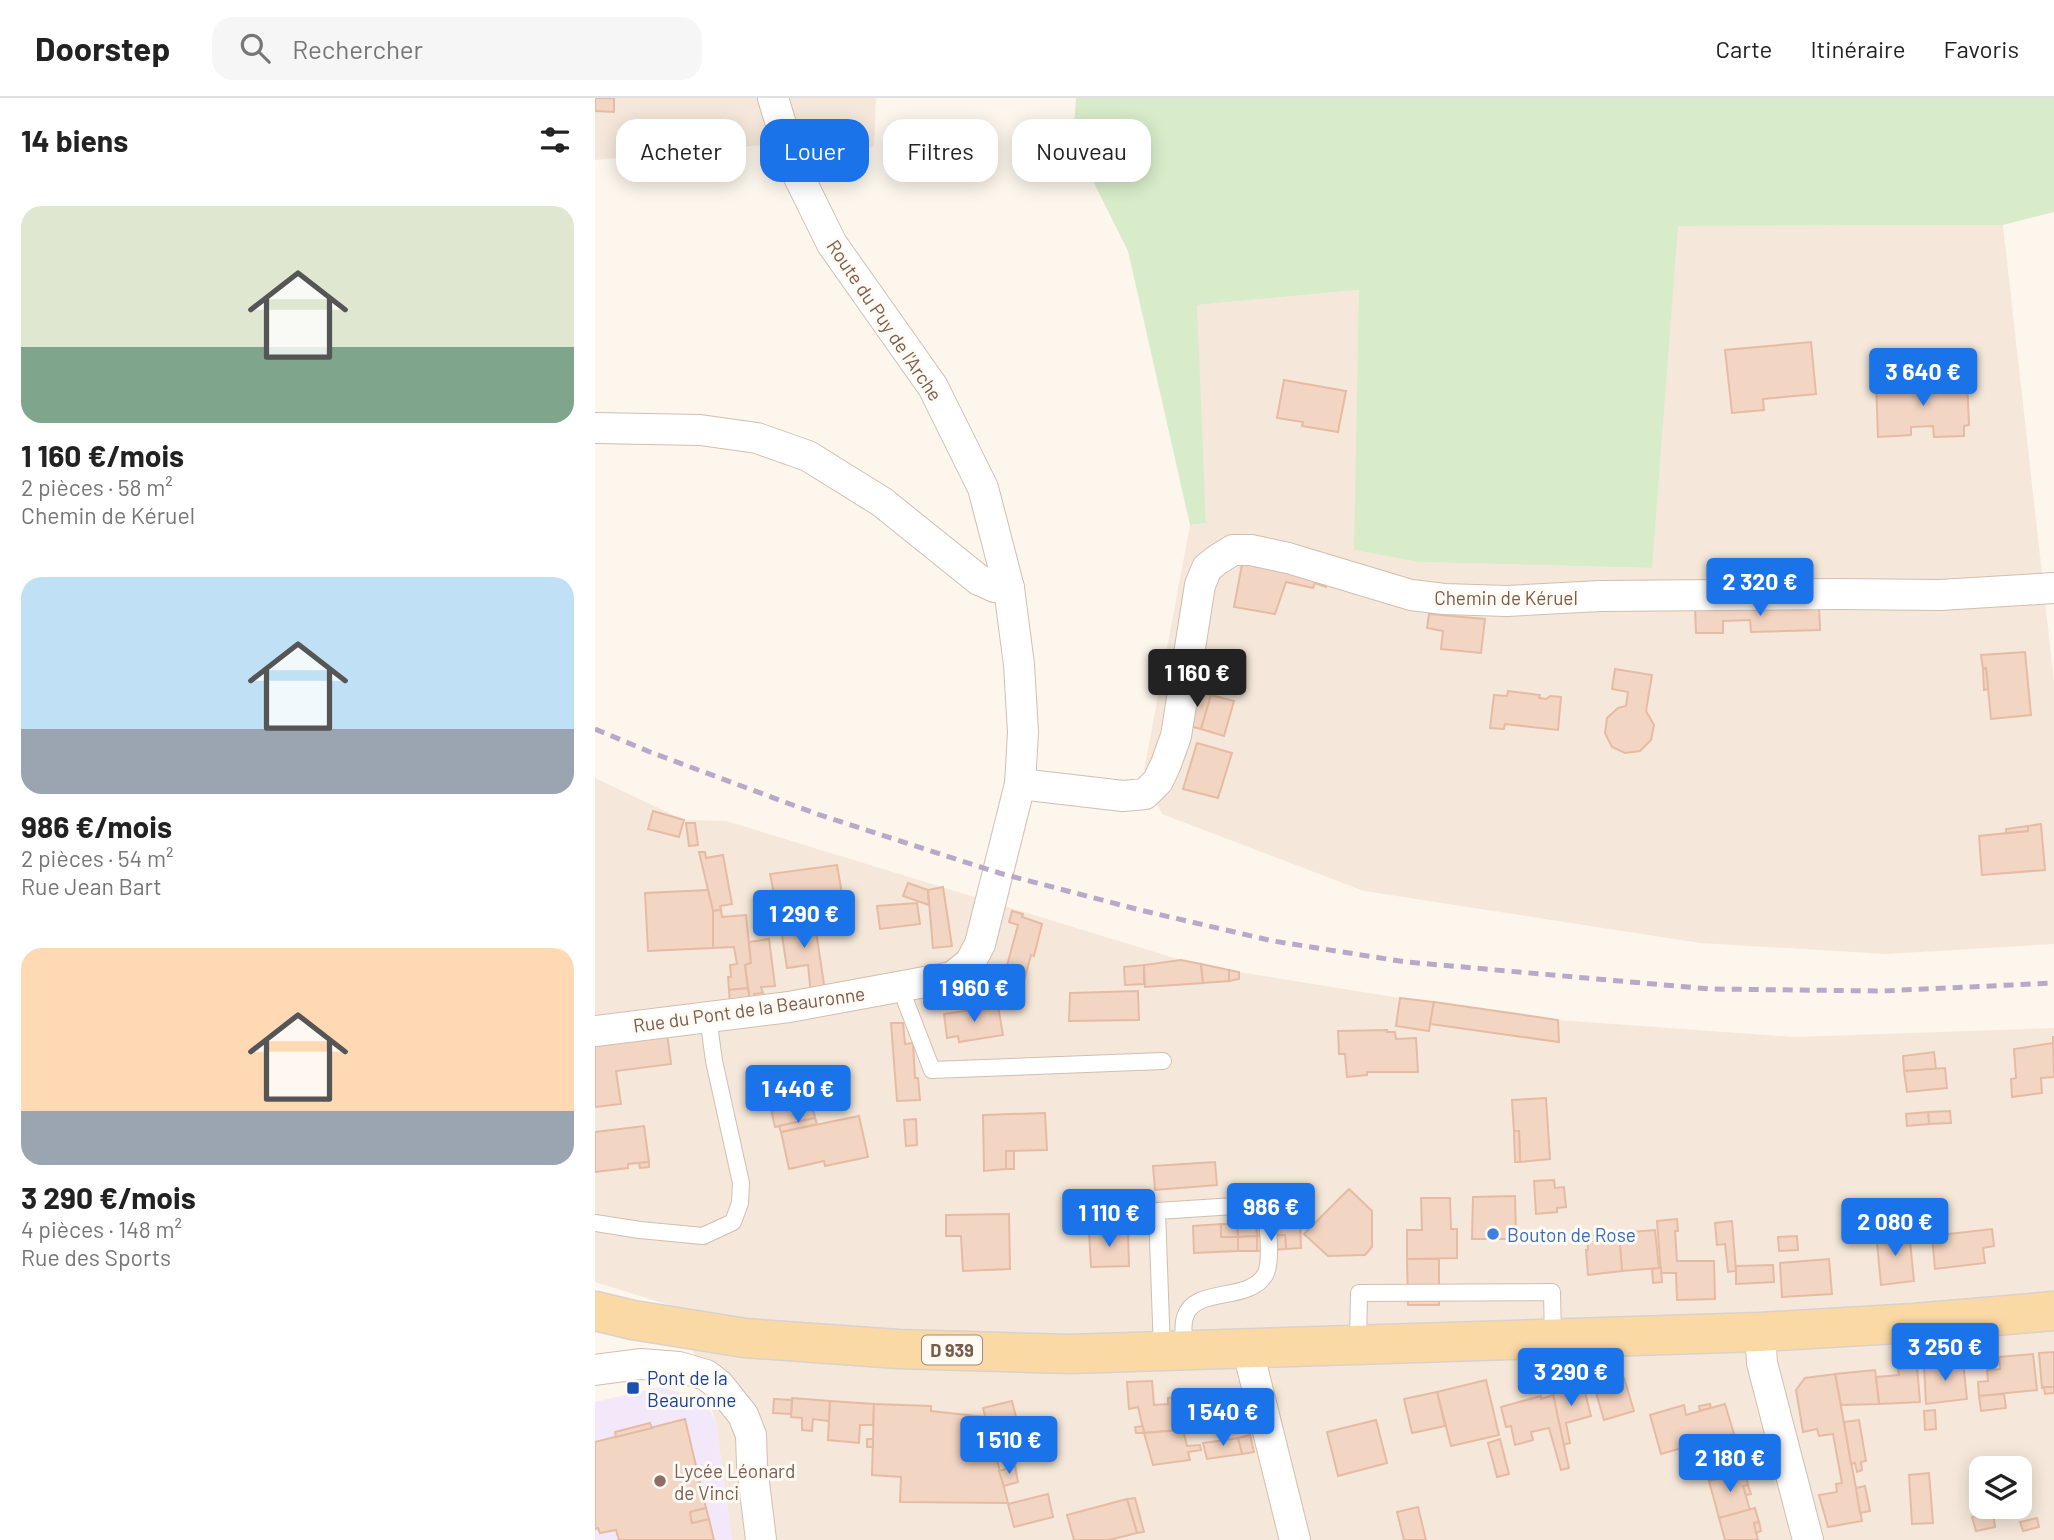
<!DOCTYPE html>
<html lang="fr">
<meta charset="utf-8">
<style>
:root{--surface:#fff;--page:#f6f6f6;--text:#222;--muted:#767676;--line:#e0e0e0;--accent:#1a73e8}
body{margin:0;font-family:Barlow,sans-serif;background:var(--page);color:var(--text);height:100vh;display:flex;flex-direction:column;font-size:26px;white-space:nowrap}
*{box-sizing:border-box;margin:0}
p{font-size:23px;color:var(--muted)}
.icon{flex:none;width:38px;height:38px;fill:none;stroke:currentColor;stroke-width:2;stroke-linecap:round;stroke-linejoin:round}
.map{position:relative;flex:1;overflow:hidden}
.panel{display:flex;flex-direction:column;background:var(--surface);width:595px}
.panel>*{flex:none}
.hud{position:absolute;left:21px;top:21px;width:665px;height:63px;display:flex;gap:14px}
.buttons{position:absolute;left:1374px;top:1358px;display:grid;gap:14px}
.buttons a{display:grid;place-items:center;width:63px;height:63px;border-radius:14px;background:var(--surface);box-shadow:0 4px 18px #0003;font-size:35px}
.price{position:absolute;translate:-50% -60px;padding:0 16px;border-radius:7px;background:var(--accent);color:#fff;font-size:23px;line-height:46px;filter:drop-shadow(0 2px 4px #0008)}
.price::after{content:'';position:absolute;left:50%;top:42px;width:21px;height:16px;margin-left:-10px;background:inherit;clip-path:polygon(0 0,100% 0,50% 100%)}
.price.active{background:#222;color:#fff}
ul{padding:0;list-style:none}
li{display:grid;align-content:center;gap:14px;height:371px;padding:0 21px}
li span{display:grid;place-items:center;height:217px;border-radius:21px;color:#555}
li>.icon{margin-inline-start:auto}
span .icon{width:126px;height:126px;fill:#fffc;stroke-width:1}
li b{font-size:30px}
h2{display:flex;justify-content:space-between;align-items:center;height:84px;padding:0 21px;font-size:30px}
.pill{padding:0 24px;border-radius:21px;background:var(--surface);box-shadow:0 4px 18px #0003;font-size:24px;line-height:63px}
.pill.active{background:var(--accent);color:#fff}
header{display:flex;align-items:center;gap:42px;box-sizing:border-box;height:98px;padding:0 35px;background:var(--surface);border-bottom:2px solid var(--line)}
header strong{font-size:33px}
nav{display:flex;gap:38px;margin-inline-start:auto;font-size:24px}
.search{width:490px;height:63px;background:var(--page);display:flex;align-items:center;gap:18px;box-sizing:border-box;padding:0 24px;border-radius:21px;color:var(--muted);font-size:26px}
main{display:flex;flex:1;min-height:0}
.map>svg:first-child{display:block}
</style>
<header>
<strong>Doorstep</strong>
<div class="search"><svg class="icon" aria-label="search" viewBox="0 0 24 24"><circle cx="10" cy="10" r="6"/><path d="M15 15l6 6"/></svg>Rechercher</div>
<nav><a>Carte</a><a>Itinéraire</a><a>Favoris</a></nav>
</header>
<main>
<section class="panel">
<h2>14 biens<svg class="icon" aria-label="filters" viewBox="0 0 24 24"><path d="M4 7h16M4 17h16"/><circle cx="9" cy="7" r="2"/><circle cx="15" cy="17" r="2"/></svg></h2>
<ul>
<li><span style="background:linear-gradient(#dfe7d0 65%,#7fa58c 0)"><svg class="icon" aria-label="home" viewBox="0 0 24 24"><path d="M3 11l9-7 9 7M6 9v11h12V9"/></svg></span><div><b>1 160 €/mois</b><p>2 pièces · 58 m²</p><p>Chemin de Kéruel</p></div></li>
<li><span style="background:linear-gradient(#bfe0f5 70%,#9aa5b1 0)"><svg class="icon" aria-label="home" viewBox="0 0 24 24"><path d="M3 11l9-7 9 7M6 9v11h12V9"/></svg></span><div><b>986 €/mois</b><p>2 pièces · 54 m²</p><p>Rue Jean Bart</p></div></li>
<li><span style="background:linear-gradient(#ffd9b3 75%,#9aa5b1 0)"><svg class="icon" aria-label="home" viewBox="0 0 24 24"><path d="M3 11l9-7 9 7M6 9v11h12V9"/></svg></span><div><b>3 290 €/mois</b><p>4 pièces · 148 m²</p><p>Rue des Sports</p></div></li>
</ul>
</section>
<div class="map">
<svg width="1459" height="1442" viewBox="0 0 1459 1442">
<rect width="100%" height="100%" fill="#fdf6ec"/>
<g fill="#f5e8da" fill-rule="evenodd">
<polygon points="0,0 281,0 279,48 216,69 169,47 0,62"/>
<polygon points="1408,127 1459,583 1459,846 1291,856 1105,845 769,793 567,716 548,678 595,427 611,425 601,207 765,192 760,452 823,464 1056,470 1082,128"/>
<path d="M0,680L89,722L131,723L586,862L644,874L805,900L963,922L1199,939L1459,930V1442H137L121,1325L84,1210L0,1184ZM1386,1370H1424V1409H1386Z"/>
</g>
<polygon fill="#f3e8fa" points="66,1289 85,1295 115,1312 121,1325 137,1442 0,1442 0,1304"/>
<polygon fill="#d8ecc9" points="481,0 1459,0 1459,114 1408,127 1083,128 1057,470 823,464 759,452 764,192 602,207 611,425 595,427 533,153 478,43"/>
<g fill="#f3d5c3" stroke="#e6bba3" stroke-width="2">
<polygon points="0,0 19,0 19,14 0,13"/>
<polygon points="1216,244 1221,296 1168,301 1169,312 1137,315 1130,252"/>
<polygon points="1372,281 1374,327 1369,328 1369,338 1339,339 1338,328 1316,329 1316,337 1283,339 1281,284 1303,283 1311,288 1344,287 1347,283"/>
<polygon points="689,282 751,293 743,334 707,328 708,324 682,320"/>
<polygon points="648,461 734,479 731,489 720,485 718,490 691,484 680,516 639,509"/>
<polygon points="1224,507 1225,532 1156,534 1155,522 1128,523 1128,535 1101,535 1100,510"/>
<polygon points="834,516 890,521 886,555 846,551 848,533 832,530"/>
<polygon points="1430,554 1436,617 1396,621 1391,570 1388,571 1386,557"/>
<polygon points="1391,570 1393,591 1389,592 1388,571"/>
<polygon points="1020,571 1057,577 1051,613 1059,627 1056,642 1045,653 1030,655 1017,649 1010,635 1012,620 1023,610 1031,608 1033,594 1017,591"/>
<polygon points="596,592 616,597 606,631 590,627"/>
<polygon points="913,593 945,597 944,600 951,601 955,598 966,599 963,632 910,626 909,631 895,630 899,597 912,598"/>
<polygon points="616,597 639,603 629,638 606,631"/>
<polygon points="602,645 637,655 623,700 588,691"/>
<polygon points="58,713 89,722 84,739 53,731"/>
<polygon points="91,725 100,725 103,747 94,748"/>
<polygon points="1446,726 1450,772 1387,777 1384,738 1433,733 1433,728"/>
<polygon points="1433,728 1433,733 1411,735 1411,731"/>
<polygon points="104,754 110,754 111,760 128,757 137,806 125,808 126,812 118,813"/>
<polygon points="242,767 248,802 217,806 219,820 185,825 175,776"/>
<polygon points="313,785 333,792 334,807 308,798"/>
<polygon points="348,789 357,848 338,850 333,792"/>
<polygon points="113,792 118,813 118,850 53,853 50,795"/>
<polygon points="322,805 325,826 285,831 282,808"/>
<polygon points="126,812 127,819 151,817 156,865 150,867 153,890 134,892 133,879 136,879 135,867 142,866 139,849 118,850 118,813"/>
<polygon points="417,813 428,816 427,819 447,826 439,858 436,857 429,883 392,889 396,872 410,875 423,827 414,824"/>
<polygon points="219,820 230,893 216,896 213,867 192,870 185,825"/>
<polygon points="174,841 180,888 166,889 168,895 159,896 160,904 155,904 150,867 156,865 154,844"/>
<polygon points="586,862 606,866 608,885 550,889 549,867"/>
<polygon points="606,866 634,872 634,883 608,885"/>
<polygon points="549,867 549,886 530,887 529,869"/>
<polygon points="634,872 644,874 644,881 634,883"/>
<polygon points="390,880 391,892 372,894 370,882"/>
<polygon points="153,890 155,904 135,907 134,892"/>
<polygon points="543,893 544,922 474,923 475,895"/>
<polygon points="805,900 839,904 834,933 801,928"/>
<polygon points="839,904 963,922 964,944 835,926"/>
<polygon points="403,908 408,937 364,944 363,938 352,940 349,916"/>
<polygon points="296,925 308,925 310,946 318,945 320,980 323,980 325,1002 302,1003"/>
<polygon points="792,932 792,934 800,934 801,941 821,940 823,974 772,974 772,977 752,979 750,956 744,956 743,933"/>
<polygon points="72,935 76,966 21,973 26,1006 0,1009 0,945"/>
<polygon points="1458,938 1459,979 1446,980 1447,995 1417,999 1416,981 1421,980 1419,951 1458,945"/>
<polygon points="1339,954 1341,971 1309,973 1308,958"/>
<polygon points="1350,970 1352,990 1312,994 1309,973"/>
<polygon points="211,979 220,1020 180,1029 171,988"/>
<polygon points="951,1000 955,1061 925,1064 924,1033 919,1033 917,1002"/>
<polygon points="1355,1013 1356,1025 1334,1026 1333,1014"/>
<polygon points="1333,1014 1334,1026 1312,1028 1311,1016"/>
<polygon points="450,1015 452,1052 411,1053 411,1071 389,1073 388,1017"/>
<polygon points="264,1018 273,1059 230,1068 229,1063 194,1071 186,1034"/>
<polygon points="220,1020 222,1026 186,1034 184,1028"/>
<polygon points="321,1021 322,1047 311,1048 309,1022"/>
<polygon points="49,1028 54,1064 33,1066 33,1070 0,1074 0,1034"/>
<polygon points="919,1033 924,1033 925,1064 920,1064"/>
<rect x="411" y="1053" width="8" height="18"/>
<polygon points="54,1064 54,1069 45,1070 44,1065"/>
<polygon points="620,1064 622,1087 560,1092 558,1068"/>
<polygon points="959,1082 960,1090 969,1089 971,1109 962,1110 962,1114 941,1116 939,1083"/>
<polygon points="754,1091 777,1113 777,1149 770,1157 733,1158 709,1136"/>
<polygon points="920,1098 921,1141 877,1141 878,1099"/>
<polygon points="826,1100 855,1100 856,1131 862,1131 862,1160 812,1161 812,1132 827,1132"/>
<polygon points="414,1116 415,1171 368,1173 366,1138 351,1138 351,1117"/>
<polygon points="1082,1121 1083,1133 1080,1133 1082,1163 1119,1163 1120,1201 1082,1202 1081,1175 1066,1175 1062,1123"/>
<polygon points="705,1123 706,1150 691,1151 690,1137 662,1138 661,1125"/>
<polygon points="1137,1123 1141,1173 1133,1174 1130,1146 1122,1147 1120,1125"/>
<polygon points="661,1125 662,1138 643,1139 642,1126"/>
<polygon points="626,1126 626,1139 643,1139 643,1153 599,1155 598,1128"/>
<polygon points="626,1126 642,1126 643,1139 626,1139"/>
<polygon points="1397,1131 1399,1148 1388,1150 1390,1165 1340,1171 1337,1138"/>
<polygon points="1060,1132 1064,1170 1027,1173 1024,1135"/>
<polygon points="1306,1132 1307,1139 1312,1139 1313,1143 1315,1143 1319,1183 1286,1187 1281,1135"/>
<polygon points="533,1133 534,1168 496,1169 494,1134"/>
<polygon points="1024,1133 1027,1173 993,1177 991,1152 993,1152 992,1138 1005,1137 1005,1134"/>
<polygon points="690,1137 691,1151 662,1153 662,1138"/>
<polygon points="662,1138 662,1153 643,1153 643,1139"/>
<polygon points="1202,1138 1203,1152 1184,1153 1183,1139"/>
<polygon points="812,1161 844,1161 844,1207 813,1207"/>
<polygon points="1234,1161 1237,1196 1187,1199 1185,1165"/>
<polygon points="1178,1167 1179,1184 1141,1186 1141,1168"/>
<polygon points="1064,1170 1066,1170 1067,1184 1058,1185 1057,1171"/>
<polygon points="1459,1254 1459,1289 1447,1290 1444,1255"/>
<polygon points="1438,1256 1442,1292 1384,1298 1383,1284 1393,1283 1392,1272 1405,1271 1404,1259"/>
<polygon points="1368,1264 1372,1301 1331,1306 1329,1268"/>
<polygon points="1322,1269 1325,1304 1284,1306 1281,1279 1304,1277 1303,1271"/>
<polygon points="1280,1272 1284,1306 1246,1307 1240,1276"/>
<polygon points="1240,1276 1267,1423 1233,1429 1224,1397 1242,1394 1241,1386 1247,1385 1238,1336 1224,1338 1222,1331 1208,1334 1201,1292 1210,1280"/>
<polygon points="1029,1280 1039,1313 1009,1322 999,1288"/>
<polygon points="891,1282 904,1337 856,1348 842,1294"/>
<polygon points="557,1283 559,1307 573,1306 573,1300 588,1298 589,1305 612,1302 615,1329 549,1335 543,1309 534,1311 532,1284"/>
<polygon points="988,1286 996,1318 971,1325 975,1345 968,1347 958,1295"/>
<polygon points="1449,1289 1459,1289 1459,1295 1450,1296"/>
<polygon points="842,1294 850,1328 817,1335 809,1301"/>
<polygon points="1409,1296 1411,1310 1386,1313 1384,1298"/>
<polygon points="958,1297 974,1370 966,1372 954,1330 936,1334 938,1342 920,1347 916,1328 911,1329 906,1309 946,1298 946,1301"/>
<polygon points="644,1299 652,1326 615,1329 612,1302"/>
<polygon points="197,1300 235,1303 234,1323 218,1321 217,1333 207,1332 207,1320 196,1319"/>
<polygon points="179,1301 197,1302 196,1316 178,1315"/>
<polygon points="235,1303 279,1306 278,1327 265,1327 264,1345 233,1342"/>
<polygon points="417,1303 426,1339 397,1346 388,1310"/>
<polygon points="279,1306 336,1308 336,1313 391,1319 413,1405 305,1404 306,1379 277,1377"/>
<polygon points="1115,1306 1116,1310 1105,1313 1104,1308"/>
<polygon points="1130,1306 1139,1336 1135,1337 1142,1361 1147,1359 1150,1373 1115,1382 1104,1345 1066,1356 1055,1317 1089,1307 1091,1317"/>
<polygon points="1340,1312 1341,1331 1330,1332 1329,1313"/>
<polygon points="90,1321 111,1410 95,1414 97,1425 114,1421 119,1442 24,1442 21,1432 5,1435 3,1430 0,1431 0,1344"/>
<polygon points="781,1322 792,1365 743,1378 732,1334"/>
<polygon points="1264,1322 1271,1363 1266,1364 1267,1372 1262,1374 1260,1365 1256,1366 1249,1324"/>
<polygon points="55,1325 57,1330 21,1339 20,1334"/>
<polygon points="548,1328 549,1335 541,1335 540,1329"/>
<polygon points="588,1332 592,1348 605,1347 606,1352 593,1354 595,1362 558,1367 549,1335"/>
<polygon points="655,1337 659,1354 647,1356 643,1340"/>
<polygon points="643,1340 647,1356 612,1361 608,1345"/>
<rect x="272" y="1341" width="6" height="8"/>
<polygon points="905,1341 914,1376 902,1379 893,1345"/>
<polygon points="1144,1350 1147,1359 1142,1361 1139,1351"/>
<polygon points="420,1368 423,1384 409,1388 404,1373"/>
<polygon points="1150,1373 1153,1387 1148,1388 1155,1412 1124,1420 1114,1383"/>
<polygon points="1334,1375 1338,1425 1317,1426 1314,1377"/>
<polygon points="1153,1387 1156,1396 1151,1397 1148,1388"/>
<polygon points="1270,1388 1275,1413 1265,1415 1261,1390"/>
<polygon points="453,1396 458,1419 419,1429 413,1406"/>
<polygon points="540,1400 549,1434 542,1435 532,1401"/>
<polygon points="532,1401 542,1435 514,1442 479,1442 472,1417"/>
<polygon points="823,1409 831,1442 809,1442 802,1414"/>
<polygon points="111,1410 114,1421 97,1425 95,1414"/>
<polygon points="1160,1410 1164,1424 1159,1425 1163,1442 1130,1442 1124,1420"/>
<polygon points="1398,1415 1400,1429 1381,1433 1377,1419"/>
<polygon points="1442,1420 1444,1429 1428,1433 1425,1424"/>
<polygon points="1164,1424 1166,1433 1161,1435 1159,1425"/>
</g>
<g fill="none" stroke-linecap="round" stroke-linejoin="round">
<g stroke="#d1beb0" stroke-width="18">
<g id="lane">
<polyline points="305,889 337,972 568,963"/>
<polyline points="0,1125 45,1132 108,1138 138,1124 145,1105 146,1085 119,963 113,919"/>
<polyline points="763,1246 764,1195 957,1194 958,1242"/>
<path d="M567,1253L562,1113L671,1106C672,1124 678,1163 670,1177C653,1205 599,1188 590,1219C587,1228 589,1242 589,1252"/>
</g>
</g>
<g stroke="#d1beb0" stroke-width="32">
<g id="street">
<polyline points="0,330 105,332 162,340 213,358 287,404 384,482 400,489 414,490"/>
<polyline points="425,686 528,698 550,696 563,683 571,666 581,638 605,487 612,470 622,462 638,452 656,452 693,460 816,497 849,501 912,503 1006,498 1244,496 1345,497 1459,490"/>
<polyline points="0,933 194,909 357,879 375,865 385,846 425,686 428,634 424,567 414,490 388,390 338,289 237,146 199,69 178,0"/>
<polyline points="1165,1234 1167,1265 1213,1442"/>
<polyline points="652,1249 700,1442"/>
<polyline points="0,1272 45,1266 84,1269 111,1277 124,1287 148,1317 156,1337 157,1368 166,1442"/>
</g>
</g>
<g stroke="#dad1cd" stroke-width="41">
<polyline id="primary" points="0,1213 38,1222 150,1240 303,1251 475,1256 1165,1234 1319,1225 1459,1213"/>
</g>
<use href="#lane" stroke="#fff" stroke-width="16"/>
<use href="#street" stroke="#fff" stroke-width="30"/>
<use href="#primary" stroke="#fbd9a5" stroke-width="38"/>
<polyline stroke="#b9a8c9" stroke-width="5" stroke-dasharray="10 7" stroke-linecap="butt" points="0,631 55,654 222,716 404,775 545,812 678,843 811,864 1115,891 1287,893 1459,885"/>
</g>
<circle fill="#3f7fe0" stroke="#fffaf3" stroke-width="2.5" cx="898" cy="1136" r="7"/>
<rect fill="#1a4fb4" stroke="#fffaf3" stroke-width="2.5" x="31" y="1283" width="14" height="14" rx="3.5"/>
<circle fill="#8d6e63" stroke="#fffaf3" stroke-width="2.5" cx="65" cy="1383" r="7"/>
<g text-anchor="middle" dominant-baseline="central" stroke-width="6" stroke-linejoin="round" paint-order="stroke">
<rect fill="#fffaf3" stroke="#a28b7f" stroke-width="2" x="327" y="1237.5" width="60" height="29" rx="5"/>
<g font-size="18" font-weight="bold" fill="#7a5c4d">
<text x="357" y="1252">D 939</text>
</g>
<g font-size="19" fill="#7a5c4d" stroke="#fffaf3">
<text transform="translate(290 222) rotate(56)">Route du Puy de l'Arche</text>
<text x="911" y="499">Chemin de Kéruel</text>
<text transform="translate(154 911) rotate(-8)">Rue du Pont de la Beauronne</text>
</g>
<g font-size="19" fill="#366cbe" stroke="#fffaf3" text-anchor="start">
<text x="912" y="1136">Bouton de Rose</text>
</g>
<g font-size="19" fill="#164399" stroke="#fffaf3" text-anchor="start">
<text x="52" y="1279">Pont de la<tspan x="52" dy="22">Beauronne</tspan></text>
</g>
<g font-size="19" fill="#785e54" stroke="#fffaf3" text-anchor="start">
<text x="79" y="1372">Lycée Léonard<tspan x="79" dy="22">de Vinci</tspan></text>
</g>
</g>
</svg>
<div class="buttons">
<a><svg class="icon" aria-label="layers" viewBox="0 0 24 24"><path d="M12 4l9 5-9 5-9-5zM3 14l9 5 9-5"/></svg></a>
</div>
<b class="price" style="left:1328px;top:310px">3 640 €</b>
<b class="price" style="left:1165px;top:520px">2 320 €</b>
<b class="price active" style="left:602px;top:611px">1 160 €</b>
<b class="price" style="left:209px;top:852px">1 290 €</b>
<b class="price" style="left:379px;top:926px">1 960 €</b>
<b class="price" style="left:203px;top:1027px">1 440 €</b>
<b class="price" style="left:676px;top:1145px">986 €</b>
<b class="price" style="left:514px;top:1151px">1 110 €</b>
<b class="price" style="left:1300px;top:1160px">2 080 €</b>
<b class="price" style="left:1350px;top:1285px">3 250 €</b>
<b class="price" style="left:976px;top:1310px">3 290 €</b>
<b class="price" style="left:628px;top:1350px">1 540 €</b>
<b class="price" style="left:414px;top:1378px">1 510 €</b>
<b class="price" style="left:1135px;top:1396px">2 180 €</b>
<div class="hud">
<a class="pill">Acheter</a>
<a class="pill active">Louer</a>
<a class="pill">Filtres</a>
<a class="pill">Nouveau</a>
</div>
</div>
</main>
